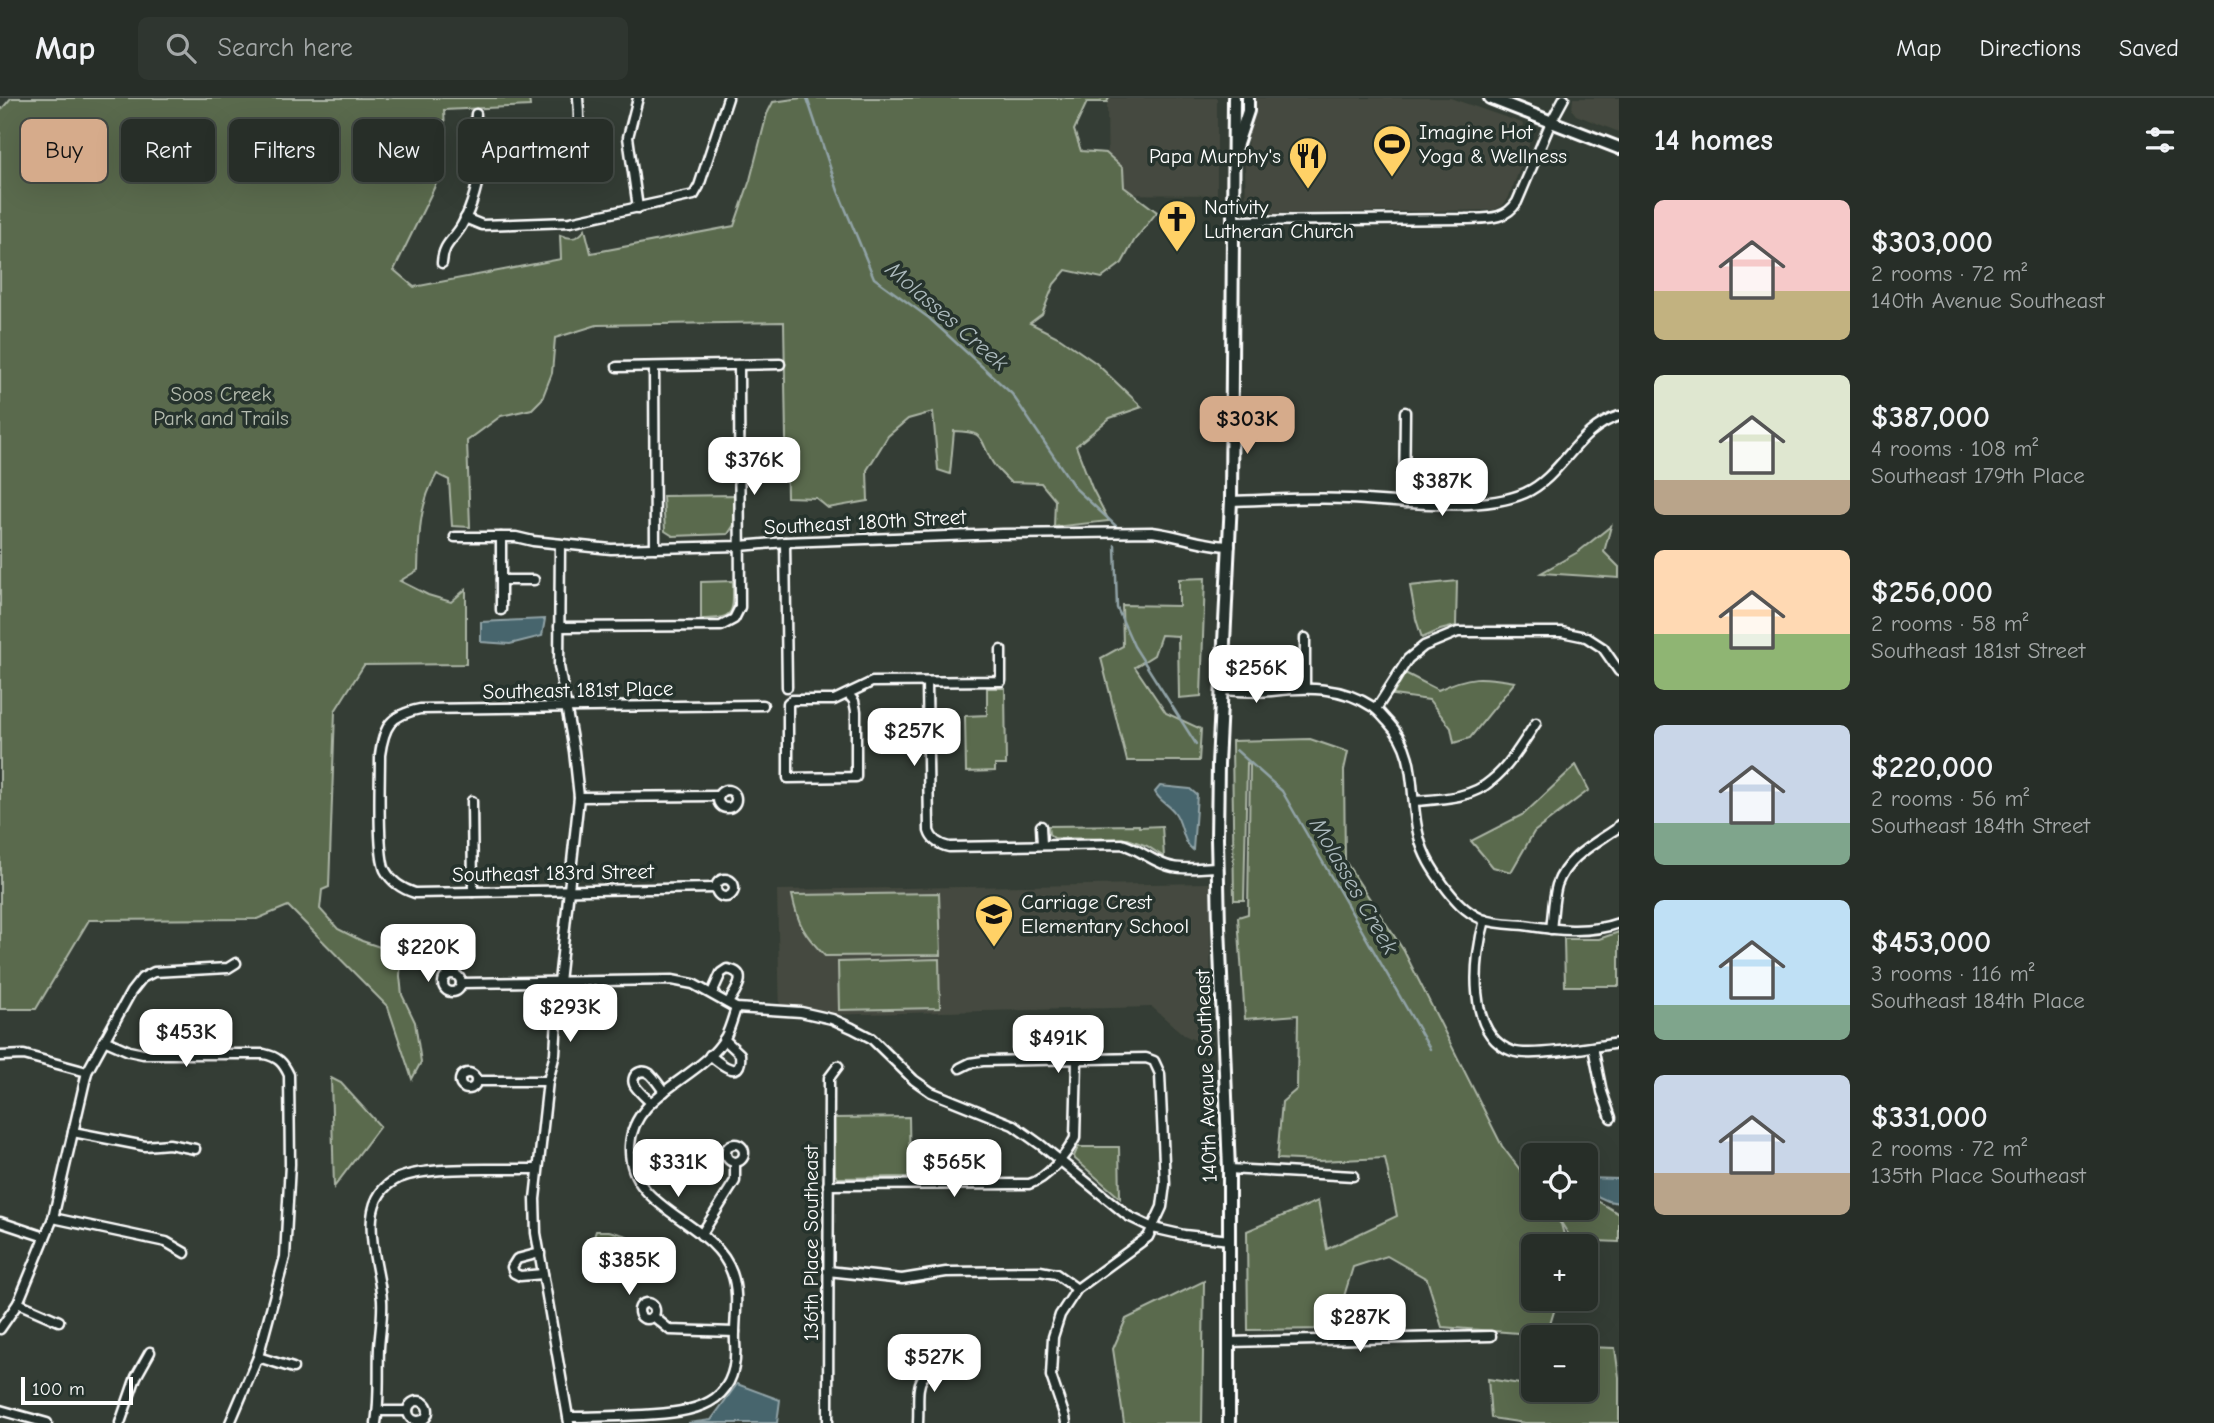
<!DOCTYPE html>
<meta charset="utf-8">
<style>
:root{--surface:#272e28;--page:#2f3630;--text:#f1f3f6;--muted:#a4a8a8;--line:#434a45;--accent:#d6ab8b}
body{margin:0;font-family:"Comic Neue",sans-serif;background:var(--page);color:var(--text);height:100vh;display:flex;flex-direction:column;font-size:26px;white-space:nowrap}
*{box-sizing:border-box;margin:0}
p{font-size:23px;color:var(--muted)}
.icon{flex:none;width:38px;height:38px;fill:none;stroke:currentColor;stroke-width:2;stroke-linecap:round;stroke-linejoin:round}
.map{position:relative;flex:1;overflow:hidden}
.sheet{display:flex;flex-direction:column;background:var(--surface);width:595px}
.sheet>*{flex:none}
.hud{position:absolute;left:21px;top:21px;width:665px;height:63px;display:flex;gap:14px}
.fabs{position:absolute;left:1521px;top:1045px;display:grid;gap:14px}
.fabs a{display:grid;place-items:center;width:77px;height:77px;border-radius:10px;background:var(--surface);box-shadow:0 7px 28px #0002,0 0 0 2px var(--line);font-size:35px}
.scale{position:absolute;left:21px;bottom:18px;width:112px;box-sizing:border-box;padding-left:7px;border:4px solid #fff;border-top:0;font-size:19px;line-height:24px;white-space:nowrap;color:#fff;-webkit-text-stroke:5px #26332d;paint-order:stroke}
.price{position:absolute;translate:-50% -60px;padding:0 16px;border-radius:14px;background:#fff;color:#222;font-size:23px;line-height:46px;filter:drop-shadow(0 2px 4px #0008)}
.price::after{content:'';position:absolute;left:50%;top:42px;width:21px;height:16px;margin-left:-10px;background:inherit;clip-path:polygon(0 0,100% 0,50% 100%)}
.price.active{background:var(--accent);color:#111}
ul{padding:0;list-style:none}
li{display:flex;align-items:center;gap:21px;height:175px;padding:0 35px}
li span{display:grid;place-items:center;flex:none;width:196px;height:140px;border-radius:10px;color:#555}
li>.icon{margin-inline-start:auto}
span .icon{width:84px;height:84px;fill:#fffc;stroke-width:1}
li b{font-size:30px}
h2{display:flex;justify-content:space-between;align-items:center;height:84px;padding:0 35px;font-size:30px}
.tag{padding:0 24px;border-radius:10px;background:var(--surface);box-shadow:0 7px 28px #0002,0 0 0 2px var(--line);font-size:24px;line-height:63px}
.tag.active{background:var(--accent);color:#111}
header{display:flex;align-items:center;gap:42px;box-sizing:border-box;height:98px;padding:0 35px;background:var(--surface);border-bottom:2px solid var(--line)}
header strong{font-size:33px}
nav{display:flex;gap:38px;margin-inline-start:auto;font-size:24px}
.search{width:490px;height:63px;background:var(--page);display:flex;align-items:center;gap:18px;box-sizing:border-box;padding:0 24px;border-radius:10px;color:var(--muted);font-size:26px}
main{display:flex;flex:1;min-height:0}
.map>svg:first-child{display:block}
</style>
<header>
<strong>Map</strong>
<div class="search"><svg class="icon" aria-label="search" viewBox="0 0 24 24"><circle cx="10" cy="10" r="6"/><path d="M15 15l6 6"/></svg>Search here</div>
<nav><a>Map</a><a>Directions</a><a>Saved</a></nav>
</header>
<main>
<div class="map">
<svg width="1619" height="1325" viewBox="0 0 1619 1325">
<rect width="100%" height="100%" fill="#343d35"/>
<filter id="ink" filterUnits="userSpaceOnUse"><feTurbulence type="fractalNoise" baseFrequency=".0143" numOctaves="2"/><feDisplacementMap in="SourceGraphic" scale="14" xChannelSelector="R" yChannelSelector="G"/><feConvolveMatrix kernelMatrix="1 2 1 2 8 2 1 2 1" color-interpolation-filters="sRGB"/></filter>
<g filter="url(#ink)">
<g fill="#454a3f">
<polygon points="1107,0 1217,0 1217,97 1108,96"/>
<polygon points="1252,0 1450,0 1522,25 1530,39 1529,47 1508,101 1502,108 1494,112 1255,116 1246,109 1245,68"/>
<polygon points="1573,0 1619,0 1619,34 1576,17 1572,12"/>
<polygon points="1210,785 1211,950 1184,937 1152,909 780,918 777,792"/>
</g>
<g fill="#5a6b4d" stroke="#acb5a6" stroke-width="2">
<path d="M11,0H529L530,8L444,12L445,33L442,67L434,90L394,172L414,189L561,161L560,137C571,142 579,141 585,131L591,155L734,128L750,82L767,16L773,4L801,0H1109L1107,4H1087L1074,32L1081,53L1106,55L1123,70L1124,89L1157,114L1134,143L1122,165L1102,180L1066,172L1054,186L1042,216L1030,225L1060,240L1096,265L1142,309L1110,320L1076,348L1092,390L1109,423L1054,429L1055,402L1041,385L1010,384C1003,377 995,370 991,362C979,338 984,334 954,333L950,376L938,372L933,314L908,321L888,338L867,372L868,403L828,410L816,400L787,399L784,224L597,227L555,240L552,275L542,301L532,311L501,318L467,343L470,429L452,428L449,382L437,376C419,405 419,438 418,472L400,483L428,497L451,504L466,491V566L364,567L335,613L329,789L322,792L320,811L338,831L362,843L401,856L400,878L402,897L415,924L421,964L412,981L388,909L288,808L257,821L89,822L36,911H0V13Z"/>
<polygon points="734,397 734,427 728,436 673,438 665,433 663,398"/>
<polygon points="1611,428 1604,454 1619,469 1619,480 1541,475 1578,454"/>
<polygon points="1205,480 1201,598 1179,600 1178,538 1161,537 1154,557 1135,569 1166,615 1201,631 1199,663 1127,663 1101,560 1123,548 1122,507 1179,508 1179,481"/>
<path d="M733,483C733,514 736,522 701,521V484Z"/>
<polygon points="1457,483 1456,528 1440,532 1422,540 1416,521 1410,488"/>
<path d="M1405,575L1438,592C1470,577 1481,578 1515,584L1470,640L1454,645L1451,630L1429,602L1393,597Z"/>
<polygon points="987,590 1005,590 1006,667 995,667 995,673 966,674 965,618 987,617"/>
<path d="M1310,641L1348,654L1344,672L1345,763L1404,853L1502,1048L1533,1089V1110H1548L1561,1126L1567,1148H1533V1200L1560,1201C1552,1211 1553,1225 1545,1237L1442,1229L1427,1181L1387,1158L1353,1169L1334,1231L1248,1232L1247,1133L1318,1103L1327,1151L1397,1118L1385,1060L1319,1063L1277,1061L1282,1004L1297,991L1298,917L1245,921L1238,819L1248,816L1250,666L1247,665L1244,802H1234L1232,643Z"/>
<polygon points="1576,667 1589,692 1534,734 1511,774 1493,769 1471,743 1524,716"/>
<polygon points="1139,727 1139,729 1162,728 1164,759 1147,748 1128,741 1054,740 1049,736 1048,728"/>
<path d="M939,795L941,857L825,858C804,836 798,827 792,797Z"/>
<polygon points="1619,834 1619,888 1565,888 1564,841 1599,841"/>
<polygon points="939,861 940,910 839,912 838,864"/>
<polygon points="331,980 341,985 380,1028 334,1089"/>
<polygon points="909,1019 910,1079 838,1080 835,1077 834,1020"/>
<polygon points="1078,1049 1119,1049 1120,1100 1075,1061 1074,1058"/>
<polygon points="1586,1096 1619,1116 1619,1144 1572,1142 1552,1110 1586,1110"/>
<polygon points="596,1133 609,1133 627,1138 624,1157 603,1161 590,1150"/>
<polygon points="1204,1183 1202,1325 1124,1325 1113,1251 1126,1221"/>
<polygon points="1586,1249 1615,1250 1619,1279 1619,1325 1525,1325 1491,1320 1488,1281 1533,1288 1533,1292 1586,1292"/>
</g>
<g fill="#47656d" stroke="#91a3a7" stroke-width="2">
<polygon points="545,521 542,538 510,546 481,544 481,524"/>
<path d="M1160,688L1190,691L1197,697L1193,752C1182,744 1183,726 1175,715C1169,706 1160,704 1155,694Z"/>
<polygon points="1586,1080 1619,1081 1619,1105 1608,1103 1586,1093"/>
<polygon points="737,1286 780,1302 777,1325 688,1325 711,1322"/>
</g>
<g fill="none" stroke-linecap="round" stroke-linejoin="round">
<g stroke="#91a3a7" stroke-width="2.5">
<polyline points="807,0 838,93 874,180 929,220 1012,296 1075,390 1117,429"/>
<polyline points="1115,447 1117,510 1134,548 1196,646"/>
<polyline points="1236,652 1282,693 1430,951"/>
</g>
<g stroke="#fff" stroke-width="13">
<g id="minor">
<polyline points="638,0 628,39 638,110"/>
<path d="M476,16C475,29 473,43 484,52"/>
<path d="M484,52L565,49C583,37 579,19 578,0"/>
<polyline points="465,120 482,127 570,124 694,97 699,88 728,0"/>
<path d="M1233,123L1465,121C1485,120 1505,123 1517,104L1551,24L1564,0"/>
<path d="M442,165C443,145 454,142 462,127C475,104 479,76 484,52"/>
<polyline points="617,269 780,266"/>
<polyline points="654,269 655,450"/>
<path d="M1231,403C1270,402 1310,399 1349,401C1399,403 1479,415 1525,395C1563,378 1576,331 1619,318"/>
<polyline points="1404,405 1405,314"/>
<path d="M455,439H516L533,443L611,451L740,448L785,444L1002,436L1152,434C1179,437 1203,448 1230,448"/>
<polyline points="785,444 787,589"/>
<polyline points="560,446 559,568 574,653 579,699 559,884 555,956 548,983 535,1101 536,1135 569,1325"/>
<polyline points="501,482 534,482"/>
<polyline points="501,512 501,439"/>
<polyline points="559,529 721,528 734,521 740,509 739,267"/>
<polyline points="1305,540 1305,589"/>
<path d="M927,584L929,733C932,743 940,747 949,749L1122,746C1140,751 1155,766 1173,769C1187,772 1203,769 1218,769"/>
<polyline points="1223,585 1269,584 1284,589"/>
<path d="M1223,592C1238,593 1255,595 1271,593C1307,589 1341,588 1373,609C1379,613 1383,619 1388,624C1420,658 1408,698 1419,739C1423,757 1433,772 1443,786C1454,801 1465,814 1482,821C1495,826 1511,826 1524,827C1556,832 1588,836 1619,825"/>
<polyline points="848,596 854,603 856,613 856,679 788,680 788,605 792,602 834,602 872,584 1001,583 1001,552"/>
<polyline points="1376,611 1408,561 1424,548 1458,534 1562,534 1586,539 1603,550 1619,573"/>
<circle cx="727" cy="701" r="9"/>
<polyline points="579,699 719,698"/>
<polyline points="472,703 473,794"/>
<path d="M1414,703C1440,701 1471,701 1492,682C1509,669 1524,643 1536,625"/>
<polyline points="1041,728 1042,747"/>
<circle cx="725" cy="790" r="9"/>
<path d="M716,790L415,795C402,791 392,785 385,772C377,755 380,681 380,657C384,628 390,617 420,611L763,607"/>
<path d="M1485,822C1474,859 1466,936 1512,953C1530,960 1597,948 1619,945"/>
<path d="M1551,831C1553,817 1553,801 1557,787C1566,760 1594,746 1616,731L1619,727"/>
<circle cx="452" cy="885" r="9"/>
<polyline points="461,885 672,882 693,886 736,910 801,914 832,921 852,930 871,940 914,982 931,994 1013,1027 1041,1047 1128,1118 1153,1130 1184,1137 1230,1142"/>
<path d="M712,895L721,875L727,871C751,875 735,893 728,905"/>
<path d="M104,942L129,953L143,956H264C278,959 283,964 289,977L290,1066L285,1159L258,1259L230,1325"/>
<polyline points="1593,949 1602,994 1611,1020"/>
<path d="M710,957C719,965 743,985 740,956L724,941"/>
<polyline points="0,958 24,957 87,974"/>
<polyline points="960,970 970,965 983,963 1146,960 1154,963 1160,976 1165,1086 1162,1109 1148,1139 1077,1191 1060,1217 1053,1239 1051,1278 1065,1319 1066,1325"/>
<circle cx="468" cy="983" r="8"/>
<polyline points="477,983 548,983"/>
<path d="M651,1005C646,1000 639,994 635,988C629,978 641,969 650,976C655,981 660,988 664,994"/>
<polyline points="73,1034 145,1048 169,1046 195,1051"/>
<circle cx="735" cy="1055" r="9"/>
<polyline points="1229,1071 1353,1078"/>
<path d="M828,1087L1029,1086C1047,1081 1067,1056 1075,1040L1077,962"/>
<polyline points="53,1120 166,1144 185,1155"/>
<polyline points="0,1124 45,1139"/>
<polyline points="701,1137 735,1083 735,1065"/>
<polyline points="540,1155 517,1161 512,1169 514,1175 520,1178 543,1176"/>
<polyline points="828,1173 902,1181 946,1174 1040,1173 1056,1176 1077,1191"/>
<polyline points="18,1205 59,1223"/>
<circle cx="647" cy="1213" r="8"/>
<polyline points="653,1218 670,1232 735,1234"/>
<polyline points="0,1231 18,1205 53,1120 87,974 131,894 142,880 154,874 228,870 236,865"/>
<polyline points="1229,1244 1491,1238"/>
<polyline points="258,1259 293,1270"/>
<circle cx="418" cy="1313" r="10"/>
<polyline points="0,1312 47,1325"/>
<polyline points="378,1313 408,1313"/>
<path d="M568,1319C593,1319 618,1318 643,1317C693,1314 740,1309 735,1244C734,1222 740,1197 732,1175C713,1121 627,1113 630,1048C632,995 701,981 725,940C730,931 733,919 736,910"/>
<polyline points="120,1325 136,1279 150,1254"/>
<path d="M376,1325C380,1300 378,1275 379,1250C380,1234 383,1219 382,1202C379,1165 352,1101 399,1080C430,1067 501,1072 537,1071"/>
<polyline points="828,1325 829,980 838,968"/>
<path d="M918,1325C920,1289 910,1272 954,1269"/>
</g>
</g>
<g stroke="#fff" stroke-width="16">
<g id="major">
<polyline points="1490,0 1619,50"/>
<polyline points="1236,49 1248,13 1248,0"/>
<polyline points="1229,1325 1229,1071 1219,828 1217,740 1218,666 1231,403 1234,0"/>
</g>
</g>
<use href="#minor" stroke="#26332d" stroke-width="8"/>
<use href="#major" stroke="#26332d" stroke-width="10"/>
</g>
</g>
<defs>
<g id="stadium-pin" transform="scale(2.0125)"><path d="M0 17L-7.5 6A9.5 9.5 0 1 1 7.5 6Z" fill="#ffd166" stroke="#26332d"/><path d="M0-5a6.5 5 0 1 0 0 10a6.5 5 0 1 0 0-10ZM-3.5-1.8h7v3.6h-7Z" fill="#111"/></g>
<g id="restaurant-pin" transform="scale(2.0125)"><path d="M0 17L-7.5 6A9.5 9.5 0 1 1 7.5 6Z" fill="#ffd166" stroke="#26332d"/><path d="M-5-6h1v4h1v-4h1v4h1v-4h1v5L-1.5 .5V6h-2V.5L-5-1ZM5-6V6H3V1.5H1.5Q1.5-4 5-6Z" fill="#111"/></g>
<g id="church-pin" transform="scale(2.0125)"><path d="M0 17L-7.5 6A9.5 9.5 0 1 1 7.5 6Z" fill="#ffd166" stroke="#26332d"/><path d="M-1.2-6h2.4v3.5h3.3v2.4h-3.3V6h-2.4V-.1h-3.3v-2.4h3.3Z" fill="#111"/></g>
<g id="school-pin" transform="scale(2.0125)"><path d="M0 17L-7.5 6A9.5 9.5 0 1 1 7.5 6Z" fill="#ffd166" stroke="#26332d"/><path d="M0-5L7-2L0 1L-7-2ZM-4 1L0 2.5L4 1V4Q0 6-4 4Z" fill="#111"/></g>
</defs>
<g fill-rule="evenodd">
<use href="#stadium-pin" x="1392" y="46"/>
<use href="#restaurant-pin" x="1308" y="58"/>
<use href="#church-pin" x="1177" y="121"/>
<use href="#school-pin" x="994" y="816"/>
</g>
<g text-anchor="middle" dominant-baseline="central" stroke-width="7" stroke-linejoin="round" paint-order="stroke">
<g font-size="21" fill="#fff" stroke="#26332d" text-anchor="start">
<text x="1419" y="34">Imagine Hot<tspan x="1419" dy="24">Yoga &amp; Wellness</tspan></text>
<text x="1281" y="58" text-anchor="end">Papa Murphy's</text>
<text x="1204" y="109">Nativity<tspan x="1204" dy="24">Lutheran Church</tspan></text>
<text x="1021" y="804">Carriage Crest<tspan x="1021" dy="24">Elementary School</tspan></text>
</g>
<g font-size="21" fill="#b5bcaf" stroke="#26332d">
<text x="221" y="296">Soos Creek<tspan x="221" dy="24">Park and Trails</tspan></text>
</g>
<g font-size="21" fill="#fff" stroke="#26332d">
<text transform="translate(865 424) rotate(-3)">Southeast 180th Street</text>
<text transform="translate(578 592) rotate(-1)">Southeast 181st Place</text>
<text transform="translate(553 775) rotate(-1)">Southeast 183rd Street</text>
<text transform="translate(1206 978) rotate(-92)">140th Avenue Southeast</text>
<text transform="translate(811 1145) rotate(-90)">136th Place Southeast</text>
</g>
<g font-size="23" font-style="italic" fill="#acbabd" stroke="#26332d">
<text transform="translate(947 218) rotate(41)">Molasses Creek</text>
<text transform="translate(1354 788) rotate(60)">Molasses Creek</text>
</g>
</g>
</svg>
<div class="fabs">
<a><svg class="icon" aria-label="locate" viewBox="0 0 24 24"><circle cx="12" cy="12" r="6"/><path d="M12 2v4M12 18v4M2 12h4M18 12h4"/></svg></a>
<a>+</a>
<a>−</a>
</div>
<div class="scale">100 m</div>
<b class="price active" style="left:1247px;top:358px">$303K</b>
<b class="price" style="left:754px;top:399px">$376K</b>
<b class="price" style="left:1442px;top:420px">$387K</b>
<b class="price" style="left:1256px;top:607px">$256K</b>
<b class="price" style="left:914px;top:670px">$257K</b>
<b class="price" style="left:428px;top:886px">$220K</b>
<b class="price" style="left:570px;top:946px">$293K</b>
<b class="price" style="left:186px;top:971px">$453K</b>
<b class="price" style="left:1058px;top:977px">$491K</b>
<b class="price" style="left:678px;top:1101px">$331K</b>
<b class="price" style="left:954px;top:1101px">$565K</b>
<b class="price" style="left:629px;top:1199px">$385K</b>
<b class="price" style="left:1360px;top:1256px">$287K</b>
<b class="price" style="left:934px;top:1296px">$527K</b>
<div class="hud">
<a class="tag active">Buy</a>
<a class="tag">Rent</a>
<a class="tag">Filters</a>
<a class="tag">New</a>
<a class="tag">Apartment</a>
</div>
</div>
<section class="sheet">
<h2>14 homes<svg class="icon" aria-label="filters" viewBox="0 0 24 24"><path d="M4 7h16M4 17h16"/><circle cx="9" cy="7" r="2"/><circle cx="15" cy="17" r="2"/></svg></h2>
<ul>
<li><span style="background:linear-gradient(#f6c9c9 65%,#c2b280 0)"><svg class="icon" aria-label="home" viewBox="0 0 24 24"><path d="M3 11l9-7 9 7M6 9v11h12V9"/></svg></span><div><b>$303,000</b><p>2 rooms · 72 m²</p><p>140th Avenue Southeast</p></div></li>
<li><span style="background:linear-gradient(#dfe7d0 75%,#b9a48a 0)"><svg class="icon" aria-label="home" viewBox="0 0 24 24"><path d="M3 11l9-7 9 7M6 9v11h12V9"/></svg></span><div><b>$387,000</b><p>4 rooms · 108 m²</p><p>Southeast 179th Place</p></div></li>
<li><span style="background:linear-gradient(#ffd9b3 60%,#8fb573 0)"><svg class="icon" aria-label="home" viewBox="0 0 24 24"><path d="M3 11l9-7 9 7M6 9v11h12V9"/></svg></span><div><b>$256,000</b><p>2 rooms · 58 m²</p><p>Southeast 181st Street</p></div></li>
<li><span style="background:linear-gradient(#c9d6e8 70%,#7fa58c 0)"><svg class="icon" aria-label="home" viewBox="0 0 24 24"><path d="M3 11l9-7 9 7M6 9v11h12V9"/></svg></span><div><b>$220,000</b><p>2 rooms · 56 m²</p><p>Southeast 184th Street</p></div></li>
<li><span style="background:linear-gradient(#bfe0f5 75%,#7fa58c 0)"><svg class="icon" aria-label="home" viewBox="0 0 24 24"><path d="M3 11l9-7 9 7M6 9v11h12V9"/></svg></span><div><b>$453,000</b><p>3 rooms · 116 m²</p><p>Southeast 184th Place</p></div></li>
<li><span style="background:linear-gradient(#c9d6e8 70%,#b9a48a 0)"><svg class="icon" aria-label="home" viewBox="0 0 24 24"><path d="M3 11l9-7 9 7M6 9v11h12V9"/></svg></span><div><b>$331,000</b><p>2 rooms · 72 m²</p><p>135th Place Southeast</p></div></li>
</ul>
</section>
</main>
